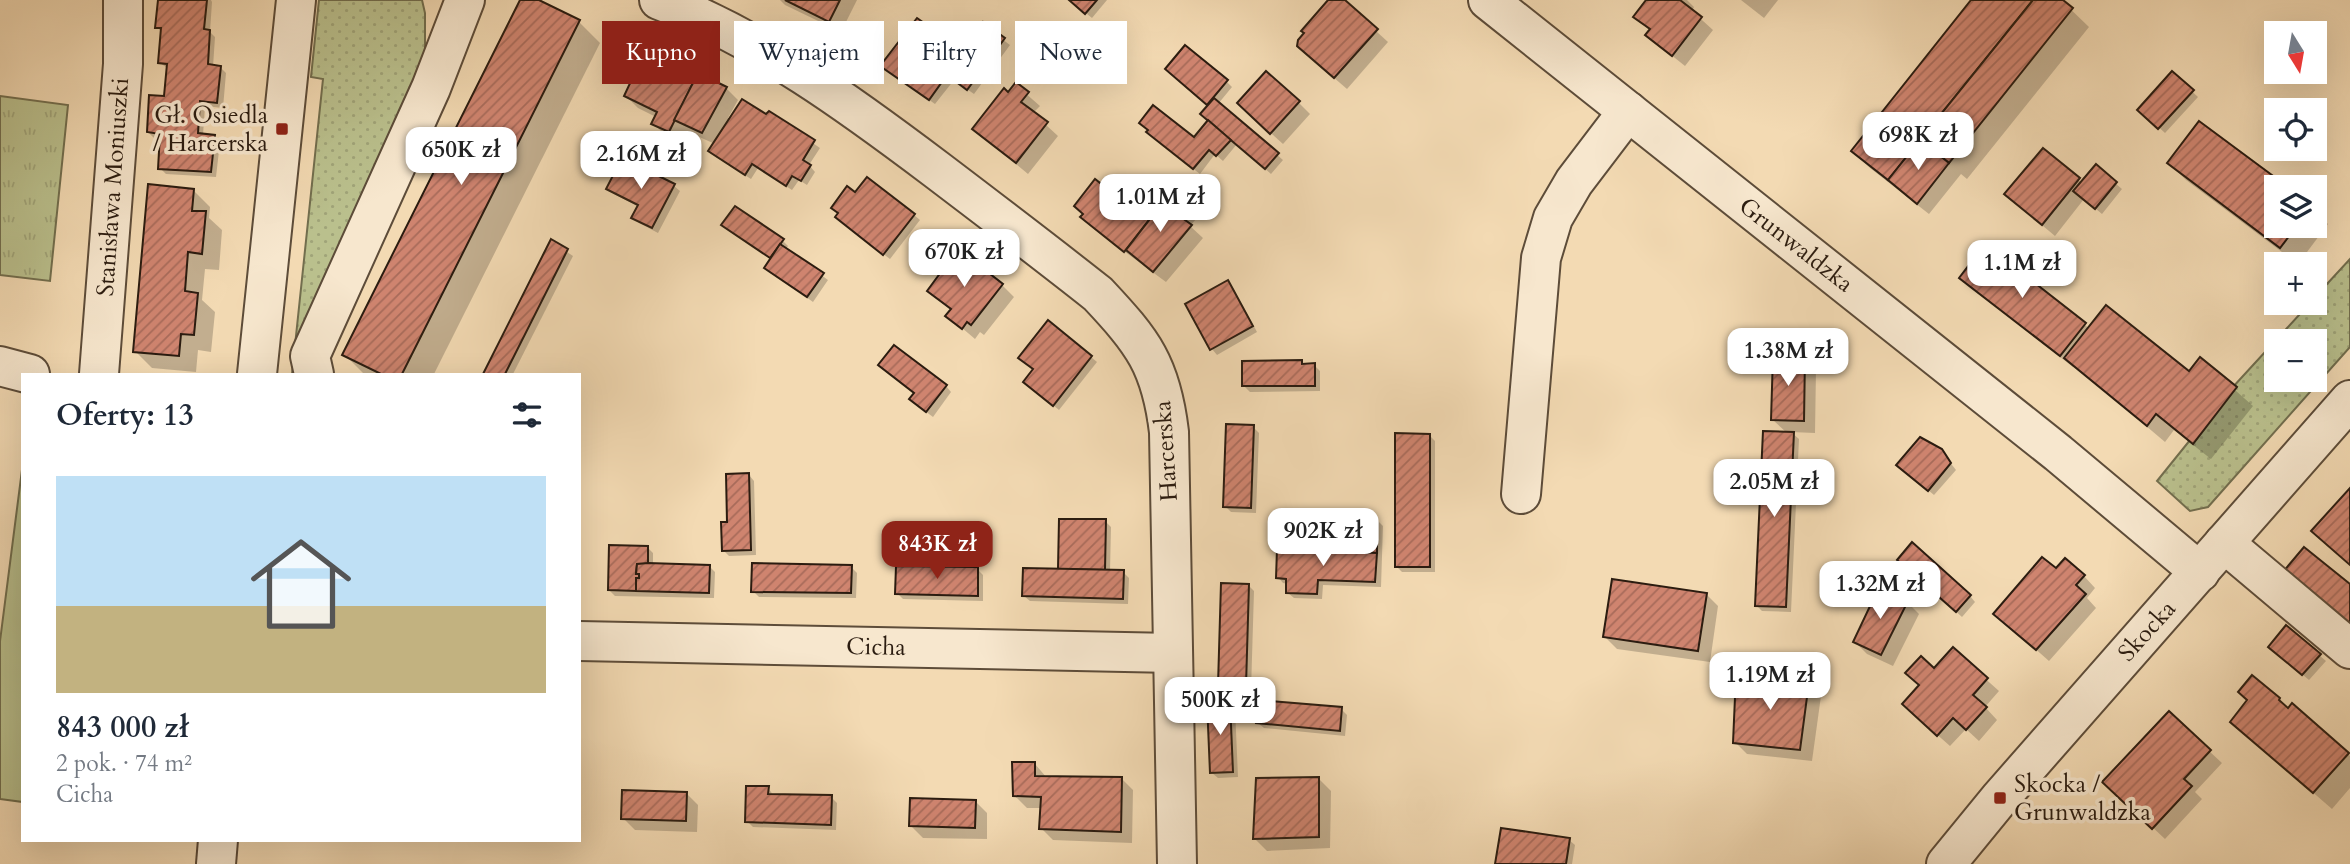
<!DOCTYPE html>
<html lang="pl">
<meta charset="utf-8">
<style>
:root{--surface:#fff;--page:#f2f2f3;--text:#1f2937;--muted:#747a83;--line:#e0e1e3;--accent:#8f2418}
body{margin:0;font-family:Cardo,serif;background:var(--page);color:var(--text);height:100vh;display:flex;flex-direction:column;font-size:26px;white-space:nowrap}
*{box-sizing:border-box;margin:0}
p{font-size:23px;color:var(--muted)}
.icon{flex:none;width:38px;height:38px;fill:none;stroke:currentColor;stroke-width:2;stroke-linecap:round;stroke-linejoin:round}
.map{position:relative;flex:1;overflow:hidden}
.panel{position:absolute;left:21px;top:373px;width:560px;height:469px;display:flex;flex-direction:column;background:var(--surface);border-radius:0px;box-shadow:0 7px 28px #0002}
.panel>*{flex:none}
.hud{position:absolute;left:602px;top:21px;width:665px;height:63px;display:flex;gap:14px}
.needle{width:46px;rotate:169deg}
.fabs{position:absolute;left:2264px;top:21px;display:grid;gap:14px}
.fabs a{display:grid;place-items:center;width:63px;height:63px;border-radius:0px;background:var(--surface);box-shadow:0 7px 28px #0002;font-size:35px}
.price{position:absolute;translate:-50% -60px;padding:0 16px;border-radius:14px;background:#fff;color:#222;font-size:23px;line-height:46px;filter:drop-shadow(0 2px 4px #0008)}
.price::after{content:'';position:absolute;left:50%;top:42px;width:21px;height:16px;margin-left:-10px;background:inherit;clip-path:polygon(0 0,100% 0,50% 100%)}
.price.current{background:var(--accent);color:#fff}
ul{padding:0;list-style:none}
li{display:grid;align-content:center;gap:14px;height:371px;padding:0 35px}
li+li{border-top:2px solid var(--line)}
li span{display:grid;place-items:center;height:217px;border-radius:0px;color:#555}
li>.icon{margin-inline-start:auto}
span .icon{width:126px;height:126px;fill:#fffc;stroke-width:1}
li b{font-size:30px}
h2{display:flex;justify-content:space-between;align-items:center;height:84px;padding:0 35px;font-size:30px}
.tag{padding:0 24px;border-radius:0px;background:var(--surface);box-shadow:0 7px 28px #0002;font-size:24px;line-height:63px}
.tag.current{background:var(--accent);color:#fff}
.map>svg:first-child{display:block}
</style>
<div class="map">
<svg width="2350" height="864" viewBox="0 0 2350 864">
<defs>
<pattern id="grass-dots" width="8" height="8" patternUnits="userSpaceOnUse" patternTransform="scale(1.75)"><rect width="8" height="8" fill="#bac08d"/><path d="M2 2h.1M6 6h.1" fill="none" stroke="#a0a479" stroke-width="1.8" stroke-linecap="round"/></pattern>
<pattern id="park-tufts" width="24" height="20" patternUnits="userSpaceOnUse" patternTransform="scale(1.75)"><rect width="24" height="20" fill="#bac08d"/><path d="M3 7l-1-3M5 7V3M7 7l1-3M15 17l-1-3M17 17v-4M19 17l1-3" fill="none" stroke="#a0a479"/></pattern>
<pattern id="building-hatch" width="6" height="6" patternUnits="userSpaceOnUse" patternTransform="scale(1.75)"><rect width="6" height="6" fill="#cf846f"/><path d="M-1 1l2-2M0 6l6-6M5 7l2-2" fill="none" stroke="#a86b5a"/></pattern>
</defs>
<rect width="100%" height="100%" fill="#f3dab3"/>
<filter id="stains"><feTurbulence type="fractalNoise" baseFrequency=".00286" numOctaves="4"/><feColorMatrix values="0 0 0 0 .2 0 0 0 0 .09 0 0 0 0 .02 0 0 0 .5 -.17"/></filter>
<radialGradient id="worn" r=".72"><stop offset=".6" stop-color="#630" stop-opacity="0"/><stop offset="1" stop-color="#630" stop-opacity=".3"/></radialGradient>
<g fill="url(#grass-dots)" stroke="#726e4e" stroke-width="2" fill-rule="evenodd">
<polygon points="319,0 422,0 425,13 425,51 295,374 292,374 323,79 311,77"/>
<path d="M2350,259V347L2208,507L2190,511L2157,481L2232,388L2310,303H2315V297ZM2277,341H2315V380H2277Z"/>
</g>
<polygon fill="url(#park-tufts)" stroke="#726e4e" stroke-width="2" points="0,96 68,105 50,281 0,275"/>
<polygon fill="#bac08d" stroke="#726e4e" stroke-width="2" points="23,462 23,802 0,799 0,641"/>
<g fill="#0003">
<polygon points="160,0 211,0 212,2 210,32 215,37 213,67 220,67 226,73 223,108 205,106 203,135 214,137 220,142 216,177 166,174 160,168 162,138 154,138 148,132 166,98 169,69 160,63 162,32 157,27"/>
<polygon points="522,0 535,0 578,21 600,43 434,374 364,374 345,355"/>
<polygon points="780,0 857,0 841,32 785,5"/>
<polygon points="1070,0 1107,0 1092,18"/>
<polygon points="1330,0 1342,0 1388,42 1347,89 1311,58 1306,33"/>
<polygon points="1648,0 1687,0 1694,7 1692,11 1713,30 1685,66 1660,46 1650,31 1636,17"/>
<polygon points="1741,0 1778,0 1764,18"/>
<polygon points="1974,0 2061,0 2089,27 1967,179 1961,174 1929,214 1870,168 1853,151"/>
<polygon points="983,25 1010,45 974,94 954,80 935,104 888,71 964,53"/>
<polygon points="2172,73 2198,97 2165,133 2139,109"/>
<polygon points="1173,75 1226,81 1232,87 1218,104 1283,160 1271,174 1237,144 1223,161 1215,154 1200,174 1154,138 1195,139 1209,120 1210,105"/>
<polygon points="1016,85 1040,106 1033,113 1058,136 1028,174 974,129"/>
<polygon points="726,88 738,100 728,118 767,117 769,113 820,148 809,165 815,172 807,185 799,180 792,190 758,168 751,179 716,157 711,151 715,144 686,131 681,143 665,135 653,123 656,117 638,108 626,96"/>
<polygon points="1298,102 1310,114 1283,144 1251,115"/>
<polygon points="2199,123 2285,187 2277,187 2277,226 2315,226 2315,211 2328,224 2298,264 2186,180 2169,163"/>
<polygon points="2043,150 2082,183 2096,167 2122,189 2102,214 2084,199 2055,236 2019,206"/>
<polygon points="623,160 674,186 680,191 658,233 639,223 633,218 639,207 614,194 609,189"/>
<polygon points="1111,180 1155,214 1171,195 1197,218 1190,226 1203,238 1166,282 1094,229 1082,217"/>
<polygon points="193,190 210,207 209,218 222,230 219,270 205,269 202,300 215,312 211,352 198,350 196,372 152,368 135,351"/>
<polygon points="855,195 914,215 920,220 890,259 843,223"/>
<polygon points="729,230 782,240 788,246 786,249 828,280 813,302 766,268 772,259"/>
<polygon points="552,242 573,256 513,374 485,374"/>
<polygon points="1985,247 2090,329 2189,373 2200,359 2253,406 2211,459 2174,430 2165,442 2074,365 2073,367 1973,289 1961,277"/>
<polygon points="1227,282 1233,288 1257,332 1217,355 1212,349 1187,305"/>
<polygon points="1002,285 1014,297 984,335 980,332 975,339 948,316 952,311 929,290"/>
<polygon points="1091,357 1097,362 1059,410 1031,387 1034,370"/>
<polygon points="1804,357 1816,370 1815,433 1791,432 1799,439 1791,612 1762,611 1756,605 1787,433 1773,420"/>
<polygon points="1302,362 1305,365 1314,365 1320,371 1320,391 1250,392 1244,386"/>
<polygon points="946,386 951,392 933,417 917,405 915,394"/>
<polygon points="1253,427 1259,433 1256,513 1231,512 1225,506"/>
<polygon points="1430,436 1435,441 1435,572 1402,572 1396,566"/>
<polygon points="1941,451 1956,470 1934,495 1904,470"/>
<polygon points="749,475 754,481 756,555 729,556 723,550 729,523"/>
<polygon points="1377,520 1383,526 1381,587 1323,585 1322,599 1294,598 1288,593 1288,584 1283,583 1278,577"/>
<polygon points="1105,521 1111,527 1110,572 1123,572 1129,578 1128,604 1030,601 1024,596 1060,571"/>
<polygon points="647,547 653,553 653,565 709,566 715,572 714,598 615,596 609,590"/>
<polygon points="1905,565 1970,596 1975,602 1962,617"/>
<polygon points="851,567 857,573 856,598 759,597 753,591"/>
<polygon points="977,569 983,575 983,601 903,599 897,593"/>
<polygon points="2056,570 2084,576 2095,588 2087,598 2096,608 2049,661 2008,625"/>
<polygon points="1249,586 1254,591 1251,691 1225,690 1219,684"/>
<polygon points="1706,594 1718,606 1710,662 1617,649 1605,637"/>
<polygon points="1907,602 1919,614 1893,666 1867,654 1855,642"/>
<polygon points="2286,627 2326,661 2309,680 2276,652"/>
<polygon points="1953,650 1999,691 1985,707 1997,720 1979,741 1966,729 1950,746 1916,716 1934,670"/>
<polygon points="1809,684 1821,696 1812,761 1747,754 1735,742"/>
<polygon points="2279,699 2289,709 2292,706 2350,756 2350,788 2332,809 2232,722"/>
<polygon points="1230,702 1235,708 1238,777 1218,778 1212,773"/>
<polygon points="1341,709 1347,715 1345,736 1264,728 1258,723"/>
<polygon points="2169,714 2222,763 2195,792 2202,799 2165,839 2117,794"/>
<polygon points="1035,764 1047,778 1121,778 1133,790 1132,843 1053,840 1041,828 1042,808 1027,808 1015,796"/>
<polygon points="1319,779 1331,791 1330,848 1267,851 1255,839"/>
<polygon points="768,788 774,796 831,797 837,803 836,830 753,827 747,821"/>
<polygon points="686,793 698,805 697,832 635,830 623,818"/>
<polygon points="975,801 987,813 987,839 923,838 911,826"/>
<polygon points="1569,840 1575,845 1572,864 1497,864"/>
</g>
<g fill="url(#building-hatch)" stroke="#2b1c10" stroke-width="2">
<polygon points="158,0 207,0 204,29 210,30 208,64 221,66 217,103 200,101 198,133 215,135 211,172 158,169 160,134 147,132 149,95 164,96 167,64 158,63 161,28 155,28"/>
<polygon points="520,0 539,0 580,20 402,374 381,374 342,355"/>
<polygon points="785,0 840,0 829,22"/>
<polygon points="1069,0 1097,0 1085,14"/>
<polygon points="1328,0 1345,0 1378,29 1334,78 1297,46 1298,40 1304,33 1301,31"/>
<polygon points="1646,0 1680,0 1702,17 1672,56 1645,35 1650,29 1633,17"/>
<polygon points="1971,0 2033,0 1888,180 1851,151"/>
<polygon points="2033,0 2063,0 2073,8 1949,163 1920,140"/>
<polygon points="917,18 964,51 983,22 1005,38 967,90 947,75 929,100 880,66"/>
<polygon points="1185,45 1228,80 1207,105 1165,69"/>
<polygon points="646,49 698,73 669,132 651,124 657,112 624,96"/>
<polygon points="1266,71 1300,101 1270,134 1237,103"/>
<polygon points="2172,71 2194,90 2158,129 2137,110"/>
<polygon points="698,73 727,87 702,133 674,120"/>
<polygon points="1016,82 1029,92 1021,102 1048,122 1016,163 972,129 1004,88 1008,92"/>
<polygon points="1214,98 1279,153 1265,169 1200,114"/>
<polygon points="742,99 766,114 769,111 815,140 803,160 811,165 801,181 792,176 786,186 752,164 745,175 708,151"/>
<polygon points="1153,105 1194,137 1208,120 1231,140 1216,156 1209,150 1193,169 1146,132 1148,130 1139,123"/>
<polygon points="2199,121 2288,187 2277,187 2277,226 2297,226 2280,248 2167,163"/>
<polygon points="1920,140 1949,163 1917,204 1888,180"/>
<polygon points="2043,148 2080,178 2042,225 2004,194"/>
<polygon points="622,158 675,184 652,228 631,218 638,205 606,189"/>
<polygon points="2096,164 2117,182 2095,209 2073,191"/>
<polygon points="867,177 915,214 883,255 835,217 838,213 831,208 847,186 855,192"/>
<polygon points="1111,177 1155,212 1124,252 1080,217 1083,214 1074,206 1095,179 1104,186"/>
<polygon points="148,184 194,189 192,211 206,211 202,254 188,252 185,291 198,293 194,335 181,334 179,356 133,352"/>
<polygon points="1171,192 1186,204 1178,215 1192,225 1153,272 1126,250"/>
<polygon points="735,206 784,239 770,258 721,225"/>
<polygon points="551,239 568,249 505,374 483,374"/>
<polygon points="780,244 824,273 807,297 764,268"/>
<polygon points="1985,244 2086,323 2060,356 1959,278"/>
<polygon points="958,249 1003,284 971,325 967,322 962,329 945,316 951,309 927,291"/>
<polygon points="1228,280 1253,326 1210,350 1185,304"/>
<polygon points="2106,305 2189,371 2200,357 2237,387 2193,444 2156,414 2147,426 2064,358"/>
<polygon points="1048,320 1092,356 1053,406 1023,382 1033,369 1018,358"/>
<polygon points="894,345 947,385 926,412 909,399 914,393 878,365"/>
<polygon points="1773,355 1805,356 1804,421 1771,420"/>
<polygon points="1302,360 1302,364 1315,363 1315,386 1242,386 1242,361"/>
<polygon points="1226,424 1254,425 1251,508 1223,507"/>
<polygon points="1763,431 1794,432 1786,607 1755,606"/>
<polygon points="1395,433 1430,434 1430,567 1395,567"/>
<polygon points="1920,437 1942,449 1951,463 1928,491 1896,465"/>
<polygon points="749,473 751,550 722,551 721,522 727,522 726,474"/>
<polygon points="2350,488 2350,565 2311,531"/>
<polygon points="1319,516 1377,518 1377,553 1318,551"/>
<polygon points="1059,519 1106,519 1105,570 1058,569"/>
<polygon points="1912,542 1971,595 1956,612 1897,560"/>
<polygon points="609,545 648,546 648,564 637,564 636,574 639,574 639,578 636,578 636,591 608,590"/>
<polygon points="2304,547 2350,584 2350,628 2283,572"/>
<polygon points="1277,549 1377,553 1375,582 1318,580 1317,594 1286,593 1286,579 1276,578"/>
<polygon points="2042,557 2056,568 2065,558 2085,575 2076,585 2086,594 2036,650 1993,614"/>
<polygon points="648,563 710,565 709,593 636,591 636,578 639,578 639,574 636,574 637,564"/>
<polygon points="752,563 852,565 851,593 751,592"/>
<polygon points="896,566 978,567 978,596 895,594"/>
<polygon points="1023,568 1124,570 1123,599 1022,596"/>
<polygon points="1612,579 1707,593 1698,651 1603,637"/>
<polygon points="1221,583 1249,584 1246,686 1218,685"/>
<polygon points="1879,587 1908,601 1881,655 1853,642"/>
<polygon points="2286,625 2321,654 2302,675 2268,647"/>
<polygon points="1953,647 1988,678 1973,695 1987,707 1966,730 1953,718 1937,736 1902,704 1919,685 1905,673 1921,656 1934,668"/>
<polygon points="1736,674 1809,682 1800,750 1733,743"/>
<polygon points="2252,675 2280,698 2279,700 2288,708 2292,703 2349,753 2313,793 2230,722 2247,700 2238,692"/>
<polygon points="1258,700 1342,707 1340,731 1256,723"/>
<polygon points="1230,701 1233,772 1210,773 1207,702"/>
<polygon points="2169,711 2211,750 2184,779 2192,786 2152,829 2102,782"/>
<polygon points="1012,762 1035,762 1035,776 1122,777 1121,832 1039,829 1041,797 1013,796"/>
<polygon points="1319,777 1319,837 1253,839 1256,778"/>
<polygon points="746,786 769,786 768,794 832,795 831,825 745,822"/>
<polygon points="622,790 687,792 686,821 621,819"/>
<polygon points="910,798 976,800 975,828 909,826"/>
<polygon points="1501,828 1570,838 1566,864 1495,864"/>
</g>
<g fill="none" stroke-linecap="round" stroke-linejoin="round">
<g stroke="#5d4c39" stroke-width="42">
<g id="minor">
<path d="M659,0C761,39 851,105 937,170C991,211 1045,252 1098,294C1143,342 1161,365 1169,432L1177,864"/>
<polyline points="1488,0 2058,453 2200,572"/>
<polyline points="0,366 30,374"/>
<polyline points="99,374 123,64 123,0"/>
<polyline points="257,374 296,0"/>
<polyline points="314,374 310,356 431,88 465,0"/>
<polyline points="1521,494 1541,258 1553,218 1574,182 1628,111"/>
<polyline points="2224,543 2350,649"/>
<polyline points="579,641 1173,653"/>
<polyline points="216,864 218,840"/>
<polyline points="1946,864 2000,798 2350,400"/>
</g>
</g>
<use href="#minor" stroke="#f7e7ce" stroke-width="38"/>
</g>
<g fill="#8f2418" stroke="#f7e7ce" stroke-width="2.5">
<rect x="275" y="122" width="14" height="14" rx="3.5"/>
<rect x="1993" y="791" width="14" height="14" rx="3.5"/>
</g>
<g text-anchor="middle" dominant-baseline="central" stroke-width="7" stroke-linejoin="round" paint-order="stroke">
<g font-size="24" fill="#2b1c10" stroke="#f7e7ce" text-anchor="end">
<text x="268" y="115">Gł. Osiedla<tspan x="268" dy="28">/ Harcerska</tspan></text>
<text x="2014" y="784" text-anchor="start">Skocka /<tspan x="2014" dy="28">Grunwaldzka</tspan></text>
</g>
<g font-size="24" fill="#2b1c10" stroke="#f7e7ce">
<text transform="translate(113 187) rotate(-86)">Stanisława Moniuszki</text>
<text transform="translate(1796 245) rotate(38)">Grunwaldzka</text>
<text transform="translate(1166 451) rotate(-94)">Harcerska</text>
<text transform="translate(2147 631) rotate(-48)">Skocka</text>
<text transform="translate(876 647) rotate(1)">Cicha</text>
</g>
</g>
<rect width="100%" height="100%" filter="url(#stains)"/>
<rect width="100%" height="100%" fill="url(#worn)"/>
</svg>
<div class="fabs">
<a><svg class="needle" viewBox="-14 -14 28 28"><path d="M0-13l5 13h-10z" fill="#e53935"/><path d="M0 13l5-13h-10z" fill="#747a83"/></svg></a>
<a><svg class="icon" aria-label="locate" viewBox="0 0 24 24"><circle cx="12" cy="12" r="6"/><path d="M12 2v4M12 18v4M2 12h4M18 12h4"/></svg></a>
<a><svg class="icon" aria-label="layers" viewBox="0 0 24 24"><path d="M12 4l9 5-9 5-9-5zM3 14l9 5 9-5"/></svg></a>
<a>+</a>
<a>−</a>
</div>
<b class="price" style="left:1918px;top:172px">698K zł</b>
<b class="price" style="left:461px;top:187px">650K zł</b>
<b class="price" style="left:641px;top:191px">2.16M zł</b>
<b class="price" style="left:1160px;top:234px">1.01M zł</b>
<b class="price" style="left:964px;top:289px">670K zł</b>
<b class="price" style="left:2022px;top:300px">1.1M zł</b>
<b class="price" style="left:1788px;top:388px">1.38M zł</b>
<b class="price" style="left:1774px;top:519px">2.05M zł</b>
<b class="price" style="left:1323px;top:568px">902K zł</b>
<b class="price current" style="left:937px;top:581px">843K zł</b>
<b class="price" style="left:1880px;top:621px">1.32M zł</b>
<b class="price" style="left:1770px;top:712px">1.19M zł</b>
<b class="price" style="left:1220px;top:737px">500K zł</b>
<div class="hud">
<a class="tag current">Kupno</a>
<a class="tag">Wynajem</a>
<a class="tag">Filtry</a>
<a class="tag">Nowe</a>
</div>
<section class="panel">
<h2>Oferty: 13<svg class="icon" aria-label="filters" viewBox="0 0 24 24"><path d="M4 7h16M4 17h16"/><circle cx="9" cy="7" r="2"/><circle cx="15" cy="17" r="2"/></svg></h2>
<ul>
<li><span style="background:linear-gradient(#bfe0f5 60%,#c2b280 0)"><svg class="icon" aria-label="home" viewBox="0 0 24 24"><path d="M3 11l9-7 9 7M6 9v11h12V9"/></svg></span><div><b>843 000 zł</b><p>2 pok. · 74 m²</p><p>Cicha</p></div></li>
</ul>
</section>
</div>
